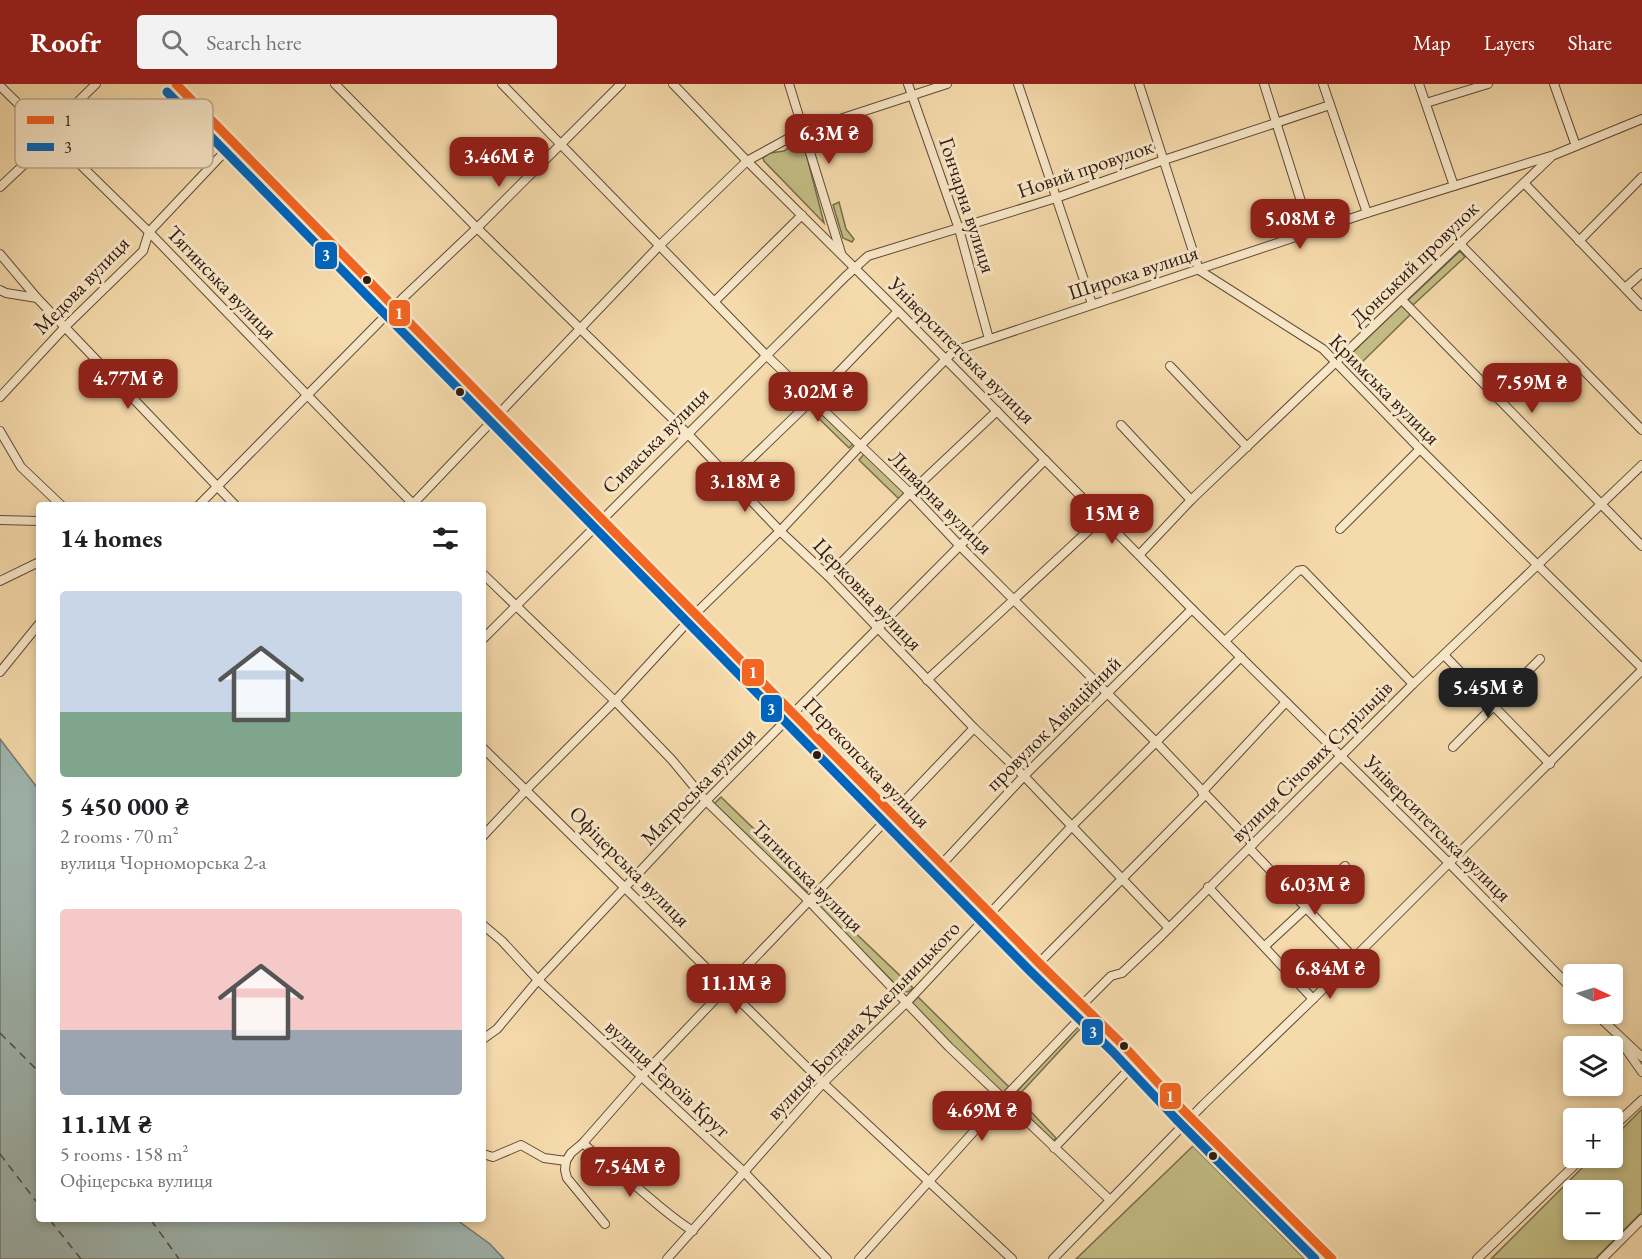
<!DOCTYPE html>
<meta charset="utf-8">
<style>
:root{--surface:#fff;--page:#f2f2f2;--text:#202124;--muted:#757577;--accent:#8f2418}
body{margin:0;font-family:"EB Garamond",serif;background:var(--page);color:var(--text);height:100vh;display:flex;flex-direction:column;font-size:22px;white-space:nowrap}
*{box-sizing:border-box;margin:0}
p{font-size:20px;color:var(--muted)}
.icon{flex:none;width:33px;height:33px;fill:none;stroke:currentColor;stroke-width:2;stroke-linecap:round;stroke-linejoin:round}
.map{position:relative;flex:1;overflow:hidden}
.details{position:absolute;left:36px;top:418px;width:450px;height:720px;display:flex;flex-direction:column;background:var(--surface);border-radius:6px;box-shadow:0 3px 9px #0003}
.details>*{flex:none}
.needle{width:39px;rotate:94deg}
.controls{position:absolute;left:1563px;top:880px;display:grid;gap:12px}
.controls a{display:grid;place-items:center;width:60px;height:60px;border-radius:6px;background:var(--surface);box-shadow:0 3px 9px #0003;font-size:30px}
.price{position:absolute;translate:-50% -51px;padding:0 14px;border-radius:12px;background:var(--accent);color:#fff;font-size:20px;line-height:39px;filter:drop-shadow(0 2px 3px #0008)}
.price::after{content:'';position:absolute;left:50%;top:36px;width:18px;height:14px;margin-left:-9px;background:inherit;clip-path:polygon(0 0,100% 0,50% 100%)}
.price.on{background:#222;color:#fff}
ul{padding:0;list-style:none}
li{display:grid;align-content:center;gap:12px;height:318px;padding:0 24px}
li span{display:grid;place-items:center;height:186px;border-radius:6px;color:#555}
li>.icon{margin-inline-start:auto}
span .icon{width:108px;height:108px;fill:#fffc;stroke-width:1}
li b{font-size:26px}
h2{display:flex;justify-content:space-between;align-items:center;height:72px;padding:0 24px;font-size:26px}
header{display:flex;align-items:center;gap:36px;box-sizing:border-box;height:84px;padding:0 30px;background:var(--accent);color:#fff}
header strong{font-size:28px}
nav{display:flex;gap:33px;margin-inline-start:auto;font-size:21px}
.search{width:420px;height:54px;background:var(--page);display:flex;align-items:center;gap:15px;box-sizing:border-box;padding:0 21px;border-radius:6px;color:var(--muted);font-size:22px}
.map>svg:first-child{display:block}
</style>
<header>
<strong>Roofr</strong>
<div class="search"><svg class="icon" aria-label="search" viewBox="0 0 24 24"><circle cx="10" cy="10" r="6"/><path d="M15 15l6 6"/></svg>Search here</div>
<nav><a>Map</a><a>Layers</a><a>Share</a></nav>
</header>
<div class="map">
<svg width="1642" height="1175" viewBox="0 0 1642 1175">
<rect width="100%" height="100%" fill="#f5daab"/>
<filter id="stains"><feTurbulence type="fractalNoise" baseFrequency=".00333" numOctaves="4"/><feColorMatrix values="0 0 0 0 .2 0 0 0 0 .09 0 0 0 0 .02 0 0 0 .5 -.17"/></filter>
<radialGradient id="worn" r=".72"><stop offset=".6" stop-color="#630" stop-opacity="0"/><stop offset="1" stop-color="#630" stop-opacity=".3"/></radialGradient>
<g fill="#c3bd84" stroke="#796c4b" stroke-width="1.5" fill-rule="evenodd">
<polygon points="797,57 803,58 824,139 764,77 763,74 770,69 784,67"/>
<polygon points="839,118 846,145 854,155 852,158 843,154 833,121"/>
<polygon points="1460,167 1465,173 1413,221 1408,216"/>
<polygon points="1402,221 1411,230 1355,285 1348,278 1355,272 1352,269"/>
<polygon points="812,321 853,360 849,364 809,325"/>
<polygon points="864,370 905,409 899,415 859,376"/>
<polygon points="721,713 813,802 807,808 713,721"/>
<polygon points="822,813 823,818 913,904 908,908 902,907 822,826 818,816"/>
<polygon points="918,913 1009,1003 1003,1009 950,961 912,919"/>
<polygon points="1077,942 1080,945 1017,1013 1056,1054 1052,1059 1011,1019 1010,1015"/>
<path d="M1642,1025V1128L1595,1175H1491L1592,1074H1612L1613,1054ZM1574,1107H1612V1146H1574Z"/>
<polygon points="1193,1062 1305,1175 1076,1175"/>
</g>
<polygon fill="#a0b8b3" stroke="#737973" stroke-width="1.5" points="0,655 39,706 39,1136 457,1136 490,1160 504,1175 0,1175"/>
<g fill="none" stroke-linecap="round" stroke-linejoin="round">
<g stroke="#514942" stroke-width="1.5" stroke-dasharray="8 6" stroke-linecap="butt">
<polyline points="0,949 39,988"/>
<polyline points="0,1070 39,1121"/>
<polyline points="50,1136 81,1175"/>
<polyline points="151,1136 179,1175"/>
</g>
<g stroke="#604a38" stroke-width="10">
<g id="minor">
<polyline points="335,0 477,144 687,349 780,447 828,492 974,644 1024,692 1169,844"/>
<polyline points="502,0 766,271 910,409 960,462 1155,657 1253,760"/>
<polyline points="673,0 747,77 898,227 1192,525 1449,779 1574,907"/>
<polyline points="789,0 841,169"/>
<polyline points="908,0 959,145 989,255"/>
<polyline points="1018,0 1092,220"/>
<polyline points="1139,0 1199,186 1323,265 1420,365 1642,584"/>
<polyline points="1264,0 1311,149"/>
<polyline points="1323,0 1367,129"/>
<polyline points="1419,0 1454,102"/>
<polyline points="1554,0 1576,62"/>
<polyline points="0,2 149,148 415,422"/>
<polyline points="1426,19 1488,0"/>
<polyline points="46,49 96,0"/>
<polyline points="1524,99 1642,222"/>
<polyline points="0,103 52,54"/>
<polyline points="1579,157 1642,93"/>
<polyline points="1460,160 1642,346"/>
<polyline points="0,170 37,214 236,422"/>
<polyline points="1625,204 1642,189"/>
<polyline points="0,206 6,209 37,214"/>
<polyline points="1402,216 1642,462"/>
<polyline points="715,217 802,131"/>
<polyline points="1170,282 1247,363"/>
<polyline points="0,313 66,242 143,167 149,148 233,59"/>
<polyline points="1121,341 1191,416"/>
<polyline points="0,347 21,383 62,422"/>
<polyline points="730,395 812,316 898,227"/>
<polyline points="198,422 403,214 477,144 621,0"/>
<polyline points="411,422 660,161 747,77 800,48 947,0"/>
<polyline points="0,436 39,437"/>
<polyline points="1340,445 1420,365"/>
<polyline points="1140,470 1191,416 1551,73"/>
<polyline points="483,490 615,617 672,676 706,717 809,817 949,963 1110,1116"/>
<polyline points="828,492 910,409 997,327"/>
<polyline points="0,497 39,478"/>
<polyline points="483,555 845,193 868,172 1056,114 1164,76 1330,21"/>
<polyline points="1225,557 1298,487 1303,486 1413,600"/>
<polyline points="1444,571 1550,680"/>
<polyline points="0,588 39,540"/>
<polyline points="927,596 1103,433"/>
<polyline points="1453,663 1540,575"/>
<polyline points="483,664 823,999 1012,1175"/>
<polyline points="1202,708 1286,618"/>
<polyline points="483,752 527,705 615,617 696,529 780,447 860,362 954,267 1367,129 1554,71 1642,35"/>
<polyline points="1250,765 1353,873"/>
<polyline points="942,780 1024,692 1192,525"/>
<polyline points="1208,803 1313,915"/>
<polyline points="483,841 502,857 538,896 744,1088 827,1175"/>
<polyline points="1265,862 1306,824 1345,782"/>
<polyline points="1039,879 1205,711"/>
<polyline points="1082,921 1111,892 1122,889 1161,852 1413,600 1642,381"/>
<polyline points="1596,930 1642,973"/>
<polyline points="483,955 497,945 538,896 706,717 1045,376"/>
<polyline points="1621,958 1642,988"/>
<polyline points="1612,1044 1642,1016"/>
<path d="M583,1059C600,1076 620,1089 638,1104C656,1119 673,1135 693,1147"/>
<polyline points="1054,1064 1138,976"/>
<polyline points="483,1070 493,1073 521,1061 544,1074 566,1077 571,1069 583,1059 641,993 974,644"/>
<polyline points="566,1077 565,1086 567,1094 605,1140"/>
<polyline points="667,1175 823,999 907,918 1072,742 1241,573"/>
<polyline points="859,1175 1003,1015 1088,926"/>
<polyline points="1053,1175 1203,1021 1313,915 1642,586"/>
<polyline points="1477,1175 1582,1074"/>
<polyline points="1602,1175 1642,1135"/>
</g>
</g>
<g stroke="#2f1a12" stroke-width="11">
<polyline id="major" points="176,0 393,224 506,336 606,439 1039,879 1122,960 1184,1027 1332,1175"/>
</g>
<use href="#minor" stroke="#f8e7c8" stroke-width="8"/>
<use href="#major" stroke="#f5daab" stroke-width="9"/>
<g stroke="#f8e7c8" stroke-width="14">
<path id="bus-1" d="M176,0C462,295 751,586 1039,879L1122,960L1184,1027L1332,1175"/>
</g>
<g stroke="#f8e7c8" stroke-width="14">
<path id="bus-2" d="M167,8C453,303 742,595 1030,887L1113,968L1176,1035L1315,1175"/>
</g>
<use href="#bus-1" stroke="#f26522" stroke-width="9"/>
<use href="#bus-2" stroke="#0065bd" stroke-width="9"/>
</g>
<g fill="#2f1a12" stroke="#f8e7c8" stroke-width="2">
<circle cx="367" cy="196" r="5"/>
<circle cx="460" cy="308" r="5"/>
<circle cx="817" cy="671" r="5"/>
<circle cx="1124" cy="962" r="5"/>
<circle cx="1213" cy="1072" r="5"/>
</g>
<g text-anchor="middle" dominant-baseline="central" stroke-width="6" stroke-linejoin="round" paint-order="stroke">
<g font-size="21" fill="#2f1a12" stroke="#f8e7c8">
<text transform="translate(1085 84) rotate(-19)">Новий провулок</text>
<text transform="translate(968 121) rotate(72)">Гончарна вулиця</text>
<text transform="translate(1414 179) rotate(-44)">Донський провулок</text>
<text transform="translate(1133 188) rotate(-18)">Широка вулиця</text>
<text transform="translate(222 198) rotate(46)">Тягинська вулиця</text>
<text transform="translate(81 201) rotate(-46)">Медова вулиця</text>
<text transform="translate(962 266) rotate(45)">Університетська вулиця</text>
<text transform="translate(1385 305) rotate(45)">Кримська вулиця</text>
<text transform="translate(655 356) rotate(-45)">Сиваська вулиця</text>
<text transform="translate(941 418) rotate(45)">Ливарна вулиця</text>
<text transform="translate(868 510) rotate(46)">Церковна вулиця</text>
<text transform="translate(1053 639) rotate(-45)">провулок Авіаційний</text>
<text transform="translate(1311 677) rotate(-45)">вулиця Січових Стрільців</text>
<text transform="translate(867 678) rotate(46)">Перекопська вулиця</text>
<text transform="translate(698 702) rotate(-46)">Матроська вулиця</text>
<text transform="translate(1438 744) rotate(45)">Університетська вулиця</text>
<text transform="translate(630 782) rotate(45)">Офіцерська вулиця</text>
<text transform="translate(808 792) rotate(45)">Тягинська вулиця</text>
<text transform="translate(863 936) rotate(-46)">вулиця Богдана Хмельницького</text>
<text transform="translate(668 994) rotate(43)">вулиця Героїв Крут</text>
</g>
</g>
<rect x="15" y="15" width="198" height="69" rx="9" fill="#f8e7c8" stroke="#bcaa91" stroke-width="1.5"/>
<rect x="27" y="32" width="27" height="8" fill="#f26522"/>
<rect x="27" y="59" width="27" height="8" fill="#0065bd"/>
<g font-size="16" fill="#2f1a12">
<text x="64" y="42">1</text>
<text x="64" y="69">3</text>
</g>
<g stroke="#f8e7c8" stroke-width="2">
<rect x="314" y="157" width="24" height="29" rx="6" fill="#0065bd"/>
<rect x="388" y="215" width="23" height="28" rx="6" fill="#f26522"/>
<rect x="741" y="574" width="24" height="29" rx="6" fill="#f26522"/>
<rect x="760" y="610" width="23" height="29" rx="6" fill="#0065bd"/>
<rect x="1081" y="934" width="23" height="28" rx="6" fill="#0065bd"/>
<rect x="1159" y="998" width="23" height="28" rx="6" fill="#f26522"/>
</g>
<g font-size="16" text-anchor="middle" font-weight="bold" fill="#fff">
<text x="326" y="177">3</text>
<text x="399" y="235">1</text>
<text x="753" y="594">1</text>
<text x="771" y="631">3</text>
<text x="1093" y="954">3</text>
<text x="1170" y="1018">1</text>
</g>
<rect width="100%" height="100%" filter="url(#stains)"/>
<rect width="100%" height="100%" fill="url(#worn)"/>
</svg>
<div class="controls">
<a><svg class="needle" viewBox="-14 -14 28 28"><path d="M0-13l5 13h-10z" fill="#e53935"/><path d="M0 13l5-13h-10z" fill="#757577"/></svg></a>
<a><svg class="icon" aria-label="layers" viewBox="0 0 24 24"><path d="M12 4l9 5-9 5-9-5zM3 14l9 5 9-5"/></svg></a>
<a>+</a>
<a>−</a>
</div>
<b class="price" style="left:829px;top:81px">6.3M ₴</b>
<b class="price" style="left:499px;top:104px">3.46M ₴</b>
<b class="price" style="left:1300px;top:166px">5.08M ₴</b>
<b class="price" style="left:128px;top:326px">4.77M ₴</b>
<b class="price" style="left:1532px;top:330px">7.59M ₴</b>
<b class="price" style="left:818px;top:339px">3.02M ₴</b>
<b class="price" style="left:745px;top:429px">3.18M ₴</b>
<b class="price" style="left:1112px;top:461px">15M ₴</b>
<b class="price on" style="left:1488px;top:635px">5.45M ₴</b>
<b class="price" style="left:1315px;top:832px">6.03M ₴</b>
<b class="price" style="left:1330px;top:916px">6.84M ₴</b>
<b class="price" style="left:736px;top:931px">11.1M ₴</b>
<b class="price" style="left:982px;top:1058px">4.69M ₴</b>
<b class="price" style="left:630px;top:1114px">7.54M ₴</b>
<section class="details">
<h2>14 homes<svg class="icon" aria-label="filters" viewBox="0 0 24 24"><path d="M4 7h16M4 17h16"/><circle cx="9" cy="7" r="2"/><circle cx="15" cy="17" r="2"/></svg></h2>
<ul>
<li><span style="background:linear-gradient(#c9d6e8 65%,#7fa58c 0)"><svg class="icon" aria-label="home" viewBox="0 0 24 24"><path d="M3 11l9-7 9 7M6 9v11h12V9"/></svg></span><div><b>5 450 000 ₴</b><p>2 rooms · 70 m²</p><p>вулиця Чорноморська 2-а</p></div></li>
<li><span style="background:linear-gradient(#f6c9c9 65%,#9aa5b1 0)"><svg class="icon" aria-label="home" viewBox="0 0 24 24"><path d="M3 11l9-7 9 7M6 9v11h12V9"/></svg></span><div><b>11.1M ₴</b><p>5 rooms · 158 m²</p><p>Офіцерська вулиця</p></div></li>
</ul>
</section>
</div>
